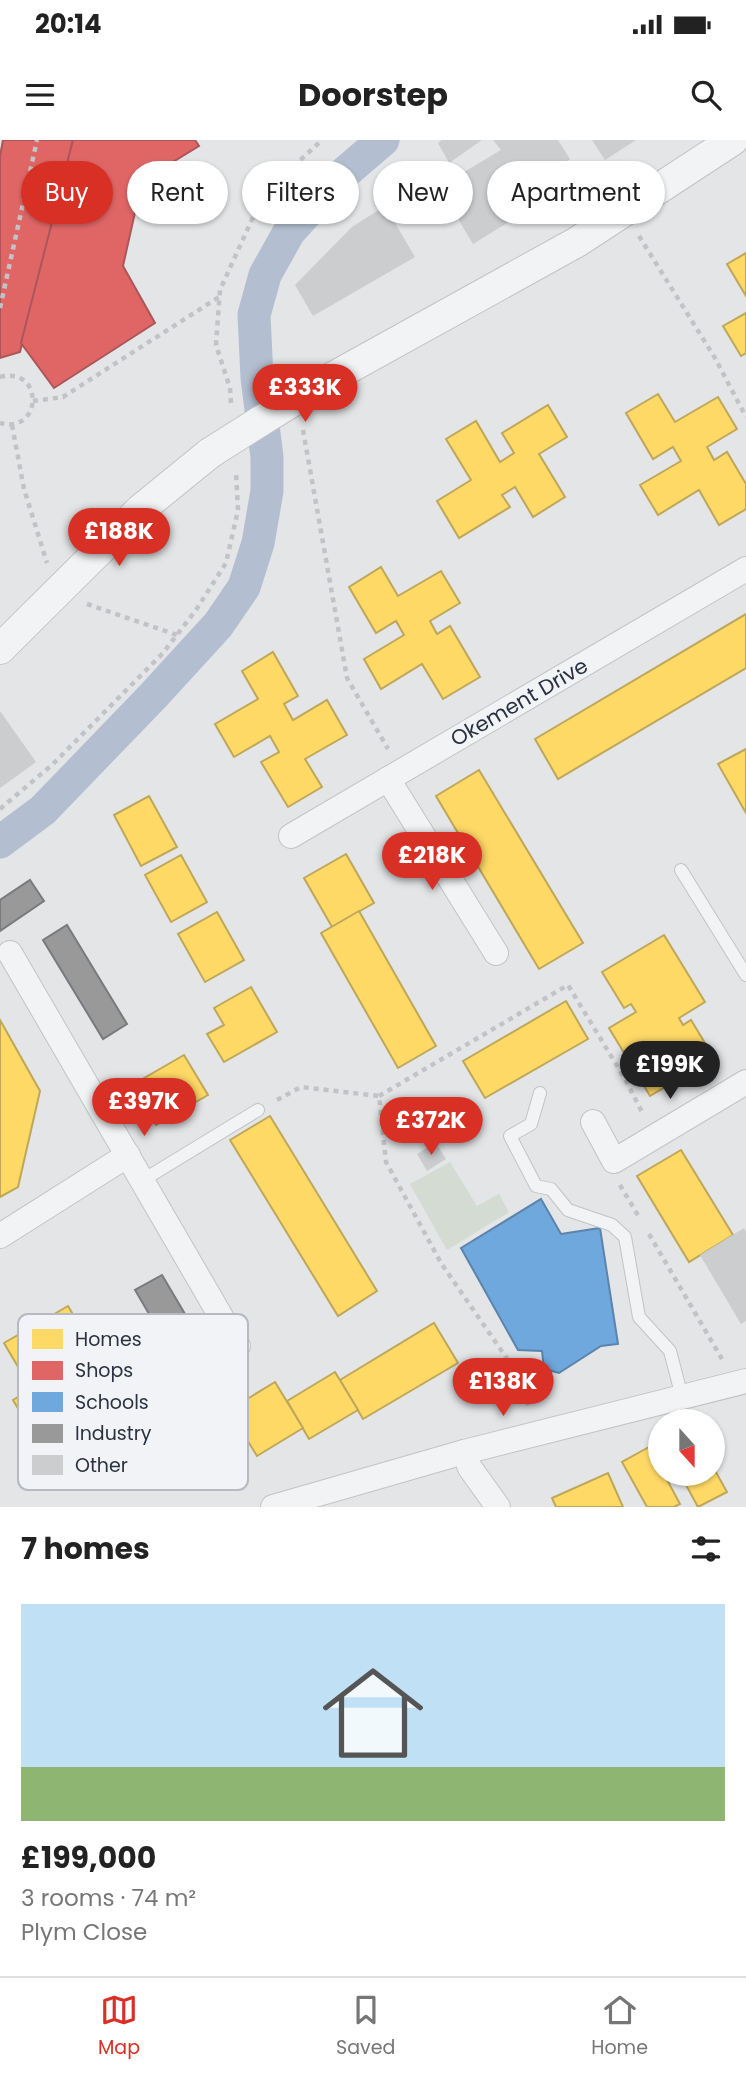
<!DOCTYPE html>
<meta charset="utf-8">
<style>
:root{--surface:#fff;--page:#f2f2f2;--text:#222;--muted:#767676;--line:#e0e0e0;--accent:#d93025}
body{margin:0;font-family:Poppins,sans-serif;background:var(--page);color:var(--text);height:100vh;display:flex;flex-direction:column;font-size:26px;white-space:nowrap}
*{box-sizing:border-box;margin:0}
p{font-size:23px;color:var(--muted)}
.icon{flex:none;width:38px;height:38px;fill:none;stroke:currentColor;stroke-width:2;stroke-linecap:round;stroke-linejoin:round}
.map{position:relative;height:1367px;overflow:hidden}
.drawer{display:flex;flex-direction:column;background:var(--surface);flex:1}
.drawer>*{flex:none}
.hud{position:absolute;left:21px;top:21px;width:705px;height:63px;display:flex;gap:14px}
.needle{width:46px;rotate:159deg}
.buttons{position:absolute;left:648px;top:1269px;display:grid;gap:14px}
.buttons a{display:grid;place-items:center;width:77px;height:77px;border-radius:50%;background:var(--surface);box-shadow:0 2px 5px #0004;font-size:35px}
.price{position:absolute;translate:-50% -60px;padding:0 16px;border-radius:24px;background:var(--accent);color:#fff;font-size:23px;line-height:46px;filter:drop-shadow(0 2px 4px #0008)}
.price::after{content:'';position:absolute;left:50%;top:42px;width:21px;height:16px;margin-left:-10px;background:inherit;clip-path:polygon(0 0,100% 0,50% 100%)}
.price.current{background:#222;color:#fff}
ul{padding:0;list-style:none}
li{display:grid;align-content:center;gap:14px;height:371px;padding:0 21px}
li span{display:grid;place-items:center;height:217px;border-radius:0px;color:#555}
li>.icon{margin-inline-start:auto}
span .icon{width:126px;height:126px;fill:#fffc;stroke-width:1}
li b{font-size:30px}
h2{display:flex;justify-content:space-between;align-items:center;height:84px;padding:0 21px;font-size:30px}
.pill{padding:0 24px;border-radius:32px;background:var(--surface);box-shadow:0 2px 5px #0004;font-size:24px;line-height:63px}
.pill.current{background:var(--accent);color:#fff}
.status{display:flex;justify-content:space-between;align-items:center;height:49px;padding:0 35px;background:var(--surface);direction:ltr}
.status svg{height:19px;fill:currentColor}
header{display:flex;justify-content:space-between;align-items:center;height:91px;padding:0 21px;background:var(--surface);font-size:32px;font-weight:700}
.tab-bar{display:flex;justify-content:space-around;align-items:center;height:98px;border-top:2px solid var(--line);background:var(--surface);font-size:19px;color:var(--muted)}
.tab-bar a{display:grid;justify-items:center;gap:4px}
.tab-bar .current{color:var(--accent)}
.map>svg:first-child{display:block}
</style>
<div class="status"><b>20:14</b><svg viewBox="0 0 49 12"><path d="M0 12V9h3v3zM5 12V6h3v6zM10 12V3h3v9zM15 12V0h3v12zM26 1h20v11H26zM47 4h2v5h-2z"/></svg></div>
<header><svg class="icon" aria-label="menu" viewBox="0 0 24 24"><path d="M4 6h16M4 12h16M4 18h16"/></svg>Doorstep<svg class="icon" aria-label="search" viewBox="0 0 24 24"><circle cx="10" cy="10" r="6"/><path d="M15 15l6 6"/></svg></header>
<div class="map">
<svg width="746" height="1367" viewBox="0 0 746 1367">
<rect width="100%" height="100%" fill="#e3e5e7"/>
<polygon fill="#d3dbd3" points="450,1022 477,1066 499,1054 509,1072 447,1110 410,1044"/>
<g fill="#ffd966" stroke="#bfa75a" stroke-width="2">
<polygon points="746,113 746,156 727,124"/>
<polygon points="746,173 746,213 741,216 723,186"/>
<polygon points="658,254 675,282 718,257 737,289 707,307 714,320 727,312 746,344 746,369 719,385 699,350 658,375 640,345 681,321 673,307 653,319 626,273"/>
<polygon points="548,265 567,297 539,314 565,357 533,377 515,347 502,355 510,367 459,398 437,361 471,340 446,299 476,281 500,322 514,313 502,293"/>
<polygon points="381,427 398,456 441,431 460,463 430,481 437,494 450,486 480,537 443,559 422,524 381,549 364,519 404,495 396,481 376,493 349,447"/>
<polygon points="746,474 746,528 558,639 535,599"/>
<polygon points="273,512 298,556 284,564 293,580 327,560 347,595 305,619 322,647 288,667 261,622 279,612 270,596 234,617 215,584 258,559 242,531"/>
<polygon points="746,609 746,673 718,624"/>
<polygon points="479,630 583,803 539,829 436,656"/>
<polygon points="149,656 177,707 141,726 114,675"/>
<polygon points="346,714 374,763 332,787 304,738"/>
<polygon points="181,715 207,762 171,782 145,735"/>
<polygon points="359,771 436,906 398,928 321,793"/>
<polygon points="217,772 244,820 205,842 178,794"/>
<polygon points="664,795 705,862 679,878 683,885 691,880 714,918 650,956 609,888 636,872 631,864 624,868 602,832"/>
<polygon points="251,847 277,892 224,922 207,894 224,885 214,868"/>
<polygon points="566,861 588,899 485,958 463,921"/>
<polygon points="0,880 40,951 18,1047 0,1057"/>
<polygon points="184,915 208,955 156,985 132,945"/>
<polygon points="270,976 377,1151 338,1176 230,1000"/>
<polygon points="681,1010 733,1095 689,1122 637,1036"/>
<polygon points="68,1166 109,1235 90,1246 117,1291 53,1328 13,1260 31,1249 4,1203"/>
<polygon points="434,1183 458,1223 363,1279 340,1240"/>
<polygon points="335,1232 358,1270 309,1299 287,1261"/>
<polygon points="275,1242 303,1288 257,1316 229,1270"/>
<polygon points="649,1307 660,1326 660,1334 664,1334 680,1364 674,1367 647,1367 622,1322"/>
<polygon points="712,1325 727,1352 698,1367 680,1334 712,1334"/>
<polygon points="608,1333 623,1367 556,1367 552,1358"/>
</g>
<g fill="#e06666" stroke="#aa565a" stroke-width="2">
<polygon points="3,0 73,0 20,212 0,218 0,16"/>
<polygon points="73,0 195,0 199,6 142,41 123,126 155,183 54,248 21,203"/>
</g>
<polygon fill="#6fa8dc" stroke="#5b84ad" stroke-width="2" points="541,1059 561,1094 600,1088 618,1204 601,1206 559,1233 544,1229 542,1211 518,1210 461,1108"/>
<g fill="#999" stroke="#787a7e" stroke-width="2">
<polygon points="30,740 44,761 0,791 0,760"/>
<polygon points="67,785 127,884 103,899 43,800"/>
<polygon points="162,1135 218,1230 191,1246 135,1150"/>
</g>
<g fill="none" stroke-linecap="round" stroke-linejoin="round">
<polyline stroke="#b3bfd0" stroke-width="33" points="0,702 43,670 153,556 218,485 244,447 258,403 267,351 267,317 257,238 254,175 265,135 289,92 334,42 383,0"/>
</g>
<g fill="#cbcdcf">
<polygon points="442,0 482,0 449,23 438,3"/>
<polygon points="493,0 558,0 570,19 522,50 533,67 473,104 439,47 501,10"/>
<polygon points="592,0 636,0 605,20"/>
<polygon points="385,66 415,117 313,176 295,145 352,87"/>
<polygon points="0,571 36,622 0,648"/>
<polygon points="435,1002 446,1019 427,1031 417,1014"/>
<polygon points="744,1088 746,1092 746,1181 741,1184 700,1115"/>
</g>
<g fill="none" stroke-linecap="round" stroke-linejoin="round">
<g stroke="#c1c3c5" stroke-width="14">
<g id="service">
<polyline points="681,730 746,835"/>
<polyline points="540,953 531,984 510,996 536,1046 551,1049 568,1070 612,1085 625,1097 639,1177 670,1211 682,1257"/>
<polyline points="143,1040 258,970"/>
</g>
</g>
<g stroke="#c1c3c5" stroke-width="26">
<g id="minor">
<polyline points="388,639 496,813"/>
<polyline points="291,696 746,429"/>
<polyline points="10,813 238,1206"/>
<polyline points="593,982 614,1021 746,942"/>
<polyline points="0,1096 128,1015"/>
<polyline points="464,1312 470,1328 498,1367"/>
<polyline points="273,1367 464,1312 746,1241"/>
</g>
</g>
<g stroke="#c1c3c5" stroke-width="32">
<g id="tertiary">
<polyline points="259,282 324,242 577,102 733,0"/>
<polyline points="0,509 140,370 210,313"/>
</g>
</g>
<g stroke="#c2c3c7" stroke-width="4.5" stroke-dasharray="5 5" stroke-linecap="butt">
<polyline points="639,96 715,218 746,277"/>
<polyline points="0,168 37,0"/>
<path d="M0,237C45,226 42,295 0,283"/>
<polyline points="33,261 63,257 219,157"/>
<polyline points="231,263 230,248 216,205 220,150 254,75 296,24 322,0"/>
<polyline points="12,285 24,349 47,423"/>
<polyline points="303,290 347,538 388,609"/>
<polyline points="87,464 177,495"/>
<polyline points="0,669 53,624 163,513 196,470 226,423 238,370 236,332"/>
<polyline points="379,956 568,845 625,939 642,972"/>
<polyline points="277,960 301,947 379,956 386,1022 441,1123 519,1236 529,1267"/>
<polyline points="620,1045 639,1077"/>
<polyline points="649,1094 722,1219"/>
</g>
<use href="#service" stroke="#f2f3f4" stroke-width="12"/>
<use href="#minor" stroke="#f2f3f4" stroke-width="24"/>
<use href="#tertiary" stroke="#f2f3f4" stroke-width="30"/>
<g stroke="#c1c3c5" stroke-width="32" stroke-linecap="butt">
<polyline id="tertiary-bridge" points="210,313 259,282"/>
</g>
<use href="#tertiary-bridge" stroke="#f2f3f4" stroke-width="30"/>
</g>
<g text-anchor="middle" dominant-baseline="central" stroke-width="7" stroke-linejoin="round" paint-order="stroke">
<g font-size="21" fill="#2b313f" stroke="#f1f3f6">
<text transform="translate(519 562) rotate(-30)">Okement Drive</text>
</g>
</g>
<rect x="18" y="1174" width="230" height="176" rx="10" fill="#f1f3f6" stroke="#b6b9bf" stroke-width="2"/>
<rect x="32" y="1189" width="31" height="20" fill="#ffd966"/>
<rect x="32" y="1221" width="31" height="19" fill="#e06666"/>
<rect x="32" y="1252" width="31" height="20" fill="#6fa8dc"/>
<rect x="32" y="1284" width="31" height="19" fill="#999"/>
<rect x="32" y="1315" width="31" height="20" fill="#cbcdcf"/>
<g font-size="19" fill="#2b313f">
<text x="75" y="1206">Homes</text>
<text x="75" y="1237">Shops</text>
<text x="75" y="1269">Schools</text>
<text x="75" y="1300">Industry</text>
<text x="75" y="1332">Other</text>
</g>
</svg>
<div class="buttons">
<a><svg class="needle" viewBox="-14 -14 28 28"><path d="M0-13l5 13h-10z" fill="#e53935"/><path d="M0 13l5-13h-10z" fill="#767676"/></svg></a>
</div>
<b class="price" style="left:305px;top:284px">£333K</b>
<b class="price" style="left:119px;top:428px">£188K</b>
<b class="price" style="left:432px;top:752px">£218K</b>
<b class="price current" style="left:670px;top:961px">£199K</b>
<b class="price" style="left:144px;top:998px">£397K</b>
<b class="price" style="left:431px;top:1017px">£372K</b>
<b class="price" style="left:503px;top:1278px">£138K</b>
<div class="hud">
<a class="pill current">Buy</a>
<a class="pill">Rent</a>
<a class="pill">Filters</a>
<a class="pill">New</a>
<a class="pill">Apartment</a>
</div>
</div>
<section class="drawer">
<h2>7 homes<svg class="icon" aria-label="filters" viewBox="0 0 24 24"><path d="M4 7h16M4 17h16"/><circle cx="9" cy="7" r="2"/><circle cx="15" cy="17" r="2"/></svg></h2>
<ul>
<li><span style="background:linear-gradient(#bfe0f5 75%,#8fb573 0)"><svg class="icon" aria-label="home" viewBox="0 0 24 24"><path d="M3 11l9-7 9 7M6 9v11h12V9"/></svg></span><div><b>£199,000</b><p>3 rooms · 74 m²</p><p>Plym Close</p></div></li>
</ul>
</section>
<nav class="tab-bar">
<a class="current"><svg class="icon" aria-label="map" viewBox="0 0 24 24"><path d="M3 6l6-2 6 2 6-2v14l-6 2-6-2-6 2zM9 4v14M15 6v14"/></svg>Map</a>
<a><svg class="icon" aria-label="saved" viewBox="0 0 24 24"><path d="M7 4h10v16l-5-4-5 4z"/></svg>Saved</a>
<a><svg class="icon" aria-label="home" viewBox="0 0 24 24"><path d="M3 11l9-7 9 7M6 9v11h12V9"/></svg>Home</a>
</nav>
